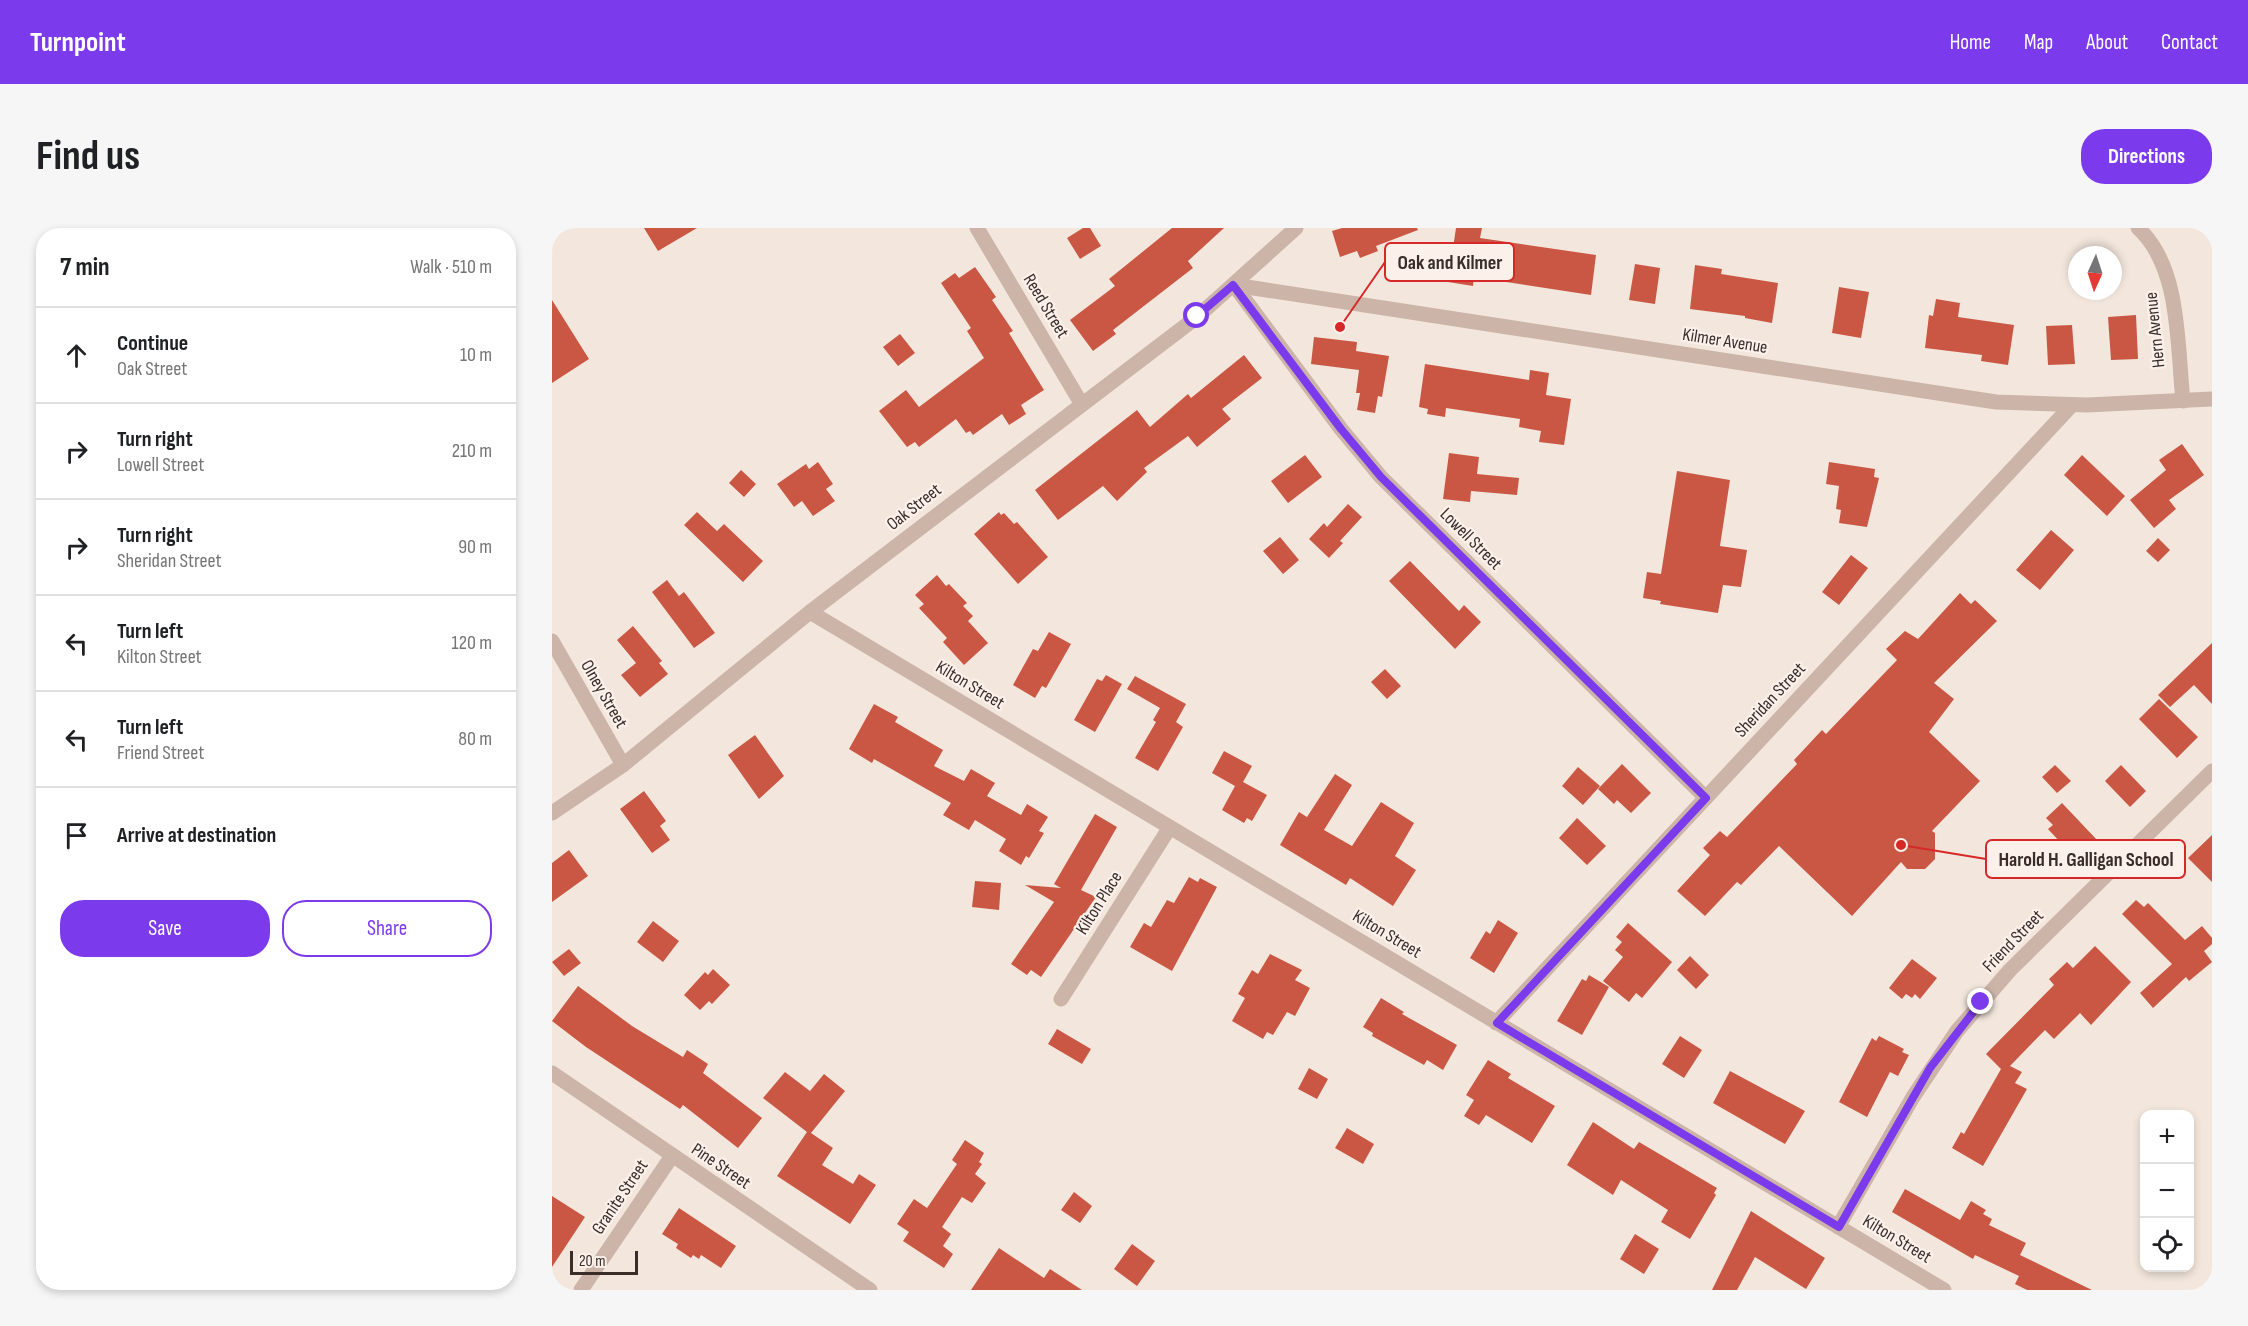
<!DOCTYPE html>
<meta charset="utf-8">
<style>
body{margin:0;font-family:"Sofia Sans Condensed",sans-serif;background:#f6f6f6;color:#202124}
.controls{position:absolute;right:18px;bottom:18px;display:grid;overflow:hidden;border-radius:12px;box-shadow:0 3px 9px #0003}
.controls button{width:54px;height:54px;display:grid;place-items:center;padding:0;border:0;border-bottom:2px solid #e0e0e0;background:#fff;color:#202124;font:30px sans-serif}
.compass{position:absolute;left:1516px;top:18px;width:54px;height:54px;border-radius:50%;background:#fff;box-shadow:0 3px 9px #0003;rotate:183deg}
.scale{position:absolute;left:18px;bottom:15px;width:68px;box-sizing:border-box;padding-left:6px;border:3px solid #392c29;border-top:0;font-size:16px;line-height:21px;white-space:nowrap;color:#392c29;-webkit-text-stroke:4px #fbf1ea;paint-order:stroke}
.stop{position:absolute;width:18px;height:18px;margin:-14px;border:4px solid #7c3aed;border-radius:50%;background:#fff}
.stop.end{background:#7c3aed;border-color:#fff;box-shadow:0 2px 6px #0008}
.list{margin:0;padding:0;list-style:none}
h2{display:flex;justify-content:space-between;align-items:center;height:78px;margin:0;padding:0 24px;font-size:26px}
h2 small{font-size:20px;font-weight:400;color:#757577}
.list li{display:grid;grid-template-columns:39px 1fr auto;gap:18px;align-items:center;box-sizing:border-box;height:96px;padding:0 24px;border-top:2px solid #e0e0e0}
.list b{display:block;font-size:22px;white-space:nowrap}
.list p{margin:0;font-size:20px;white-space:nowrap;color:#757577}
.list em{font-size:20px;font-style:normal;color:#757577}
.actions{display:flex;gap:12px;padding:18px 24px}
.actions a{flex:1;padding:14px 0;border:2px solid #7c3aed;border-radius:24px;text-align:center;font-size:21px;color:#7c3aed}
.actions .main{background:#7c3aed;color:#fff}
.icon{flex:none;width:33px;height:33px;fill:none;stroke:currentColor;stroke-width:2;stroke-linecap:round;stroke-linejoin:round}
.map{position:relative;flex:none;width:1660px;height:1062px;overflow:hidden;border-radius:24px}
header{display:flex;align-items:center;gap:36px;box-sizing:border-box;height:84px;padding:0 30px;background:#7c3aed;color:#fff}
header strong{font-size:28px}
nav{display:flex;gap:33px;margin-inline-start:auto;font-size:21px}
.intro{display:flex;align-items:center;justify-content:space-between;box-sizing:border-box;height:144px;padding:0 36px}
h1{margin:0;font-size:42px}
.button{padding:15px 27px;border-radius:24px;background:#7c3aed;color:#fff;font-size:21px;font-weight:700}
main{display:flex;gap:36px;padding:0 36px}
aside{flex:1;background:#fff;border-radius:24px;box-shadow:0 3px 9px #0003}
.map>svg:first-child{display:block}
</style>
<header>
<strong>Turnpoint</strong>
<nav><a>Home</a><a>Map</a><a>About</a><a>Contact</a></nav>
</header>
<div class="intro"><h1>Find us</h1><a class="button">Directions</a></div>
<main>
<aside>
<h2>7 min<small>Walk · 510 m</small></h2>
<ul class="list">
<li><svg class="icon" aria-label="ahead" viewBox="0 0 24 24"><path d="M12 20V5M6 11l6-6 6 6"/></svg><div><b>Continue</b><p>Oak Street</p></div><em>10 m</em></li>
<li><svg class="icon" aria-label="right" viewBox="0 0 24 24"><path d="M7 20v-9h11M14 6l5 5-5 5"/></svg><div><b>Turn right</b><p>Lowell Street</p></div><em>210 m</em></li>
<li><svg class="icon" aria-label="right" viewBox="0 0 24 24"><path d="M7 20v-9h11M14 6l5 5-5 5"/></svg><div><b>Turn right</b><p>Sheridan Street</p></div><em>90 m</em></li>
<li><svg class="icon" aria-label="left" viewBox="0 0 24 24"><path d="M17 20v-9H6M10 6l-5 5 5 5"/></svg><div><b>Turn left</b><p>Kilton Street</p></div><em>120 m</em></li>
<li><svg class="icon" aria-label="left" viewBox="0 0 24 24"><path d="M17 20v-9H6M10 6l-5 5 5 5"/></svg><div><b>Turn left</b><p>Friend Street</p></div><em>80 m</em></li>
<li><svg class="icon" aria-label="arrive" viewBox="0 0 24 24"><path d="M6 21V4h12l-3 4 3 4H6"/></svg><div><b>Arrive at destination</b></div></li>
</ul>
<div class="actions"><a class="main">Save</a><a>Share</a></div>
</aside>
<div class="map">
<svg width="1660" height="1062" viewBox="0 0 1660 1062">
<rect width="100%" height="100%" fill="#f3e7dd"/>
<path fill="#ca5744" d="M92,0h53l-39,23z
M531,0h7l11,18 -21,13 -13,-21z
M620,0h52l-36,33 5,7 -80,62 3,4 -23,17 -23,-31 45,-34 -6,-7z
M790,0h75l1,2 -42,16 2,5 -18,7 -3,-7 -17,6 -8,-26z
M904,0h26l-2,10 116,17 -5,40 -117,-18 -1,9 -25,-4z
M1083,36l25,4 -5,36 -26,-4z
M1143,37l27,4 -1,5 57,9 -6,40 -27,-5v-2l-55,-7z
M423,39l21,30 -4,3 21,31 -4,2 35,57 -23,15 5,9 -17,11 -7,-11 -29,21 -3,-4 -4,2 -10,-14 -37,28 -4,-5 -8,5 -28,-36 27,-21 13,17 65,-49 -17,-27 4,-3 -30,-45 14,-10 4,5z
M1287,59l30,5 -8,46 -29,-5z
M1384,71l24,4 -2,14 56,8 -6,40 -27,-4 1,-6 -57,-7 4,-33 4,1z
M0,72l37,59 -37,24z
M1584,87l2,44 -27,1 -3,-43z
M1520,97l3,39 -27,1 -2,-39z
M348,106l15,19 -17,13 -15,-19z
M762,109l43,5 -1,9 33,5 -7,41 -4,-1 -3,17 -18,-3 3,-17h-4l3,-23 -48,-6z
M692,127l18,23 -40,31 9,10 -34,28 -9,-11 -44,32 3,4 -30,29 -14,-15 -45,34 -23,-30 102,-80 13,17 38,-33 3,4z
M873,136l104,16 1,-10 19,3 -3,22 25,4 -7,46 -25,-3 2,-11 -22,-4 1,-8 -74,-11 -1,9 -18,-3 1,-5 -9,-2z
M1630,216l22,31 -35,25 7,9 -22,19 -24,-28 36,-30 -7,-10z
M897,225l30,4 -2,17 42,4 -2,17 -46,-4 -1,11 -27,-3z
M753,227l17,22 -34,26 -17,-22z
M1530,227l43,41 -18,20 -43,-41z
M266,234l15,22 -7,5 9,12 -22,15 -11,-15 -8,6 -17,-23 29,-20 3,5z
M1277,234l46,7 -1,8 5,1 -12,49 -28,-4 2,-13 -5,-1 3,-23 -13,-2z
M189,242l15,14 -12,13 -15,-14z
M1125,243l53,9 -10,66 27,4 -6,37 -18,-2 -5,28 -58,-9 1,-3 -18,-3 4,-26 14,2z
M796,276l14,13 -22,24 3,2 -14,15 -20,-19 15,-16 3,4z
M145,284l20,19 7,-7 39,37 -20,21 -59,-57z
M447,284l2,3 3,-2 10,11 3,-2 31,35 -30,27 -44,-50z
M1499,302l23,20 -34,40 -24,-20z
M728,309l19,23 -16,14 -20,-23z
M1606,310l12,12 -12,12 -12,-11z
M1299,327l17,13 -29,37 -17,-13z
M858,333l49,50 5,-6 17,17 -26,27 -66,-68z
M385,347l9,11 3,-2 18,19 -4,3 10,10 -5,5 20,22 -24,22 -21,-23 4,-4 -28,-30 5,-4 -9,-9z
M115,352l12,16 5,-4 31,41 -21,15 -42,-56z
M1408,365l11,11 4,-4 22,21 -63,62 20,16 -25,33 51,49 -48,50 3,2v26l-10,10h-18l-6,-7 -49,54 -73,-70 -38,39 -4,-3 -32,34 -28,-25 33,-36 -7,-7 17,-17 7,6 70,-73 -3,-4 28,-30 4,4 71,-74 -11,-11 19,-18 13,8z
M81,398l29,35 -3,2 9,11 -28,23 -19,-22 15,-12 -19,-23z
M497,404l22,12 -25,44 -4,-2 -7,12 -22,-13 20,-36 5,2z
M1660,415v61l-18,-19 -24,22 -12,-12z
M833,441l16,17 -14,13 -16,-17z
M554,447l16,9 -27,48 -21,-12 23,-41 5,2z
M583,448l51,28 -10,18 7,5 -25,44 -23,-13 21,-36 -3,-2 7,-12 -33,-19z
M1607,471l39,38 -21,21 -38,-39z
M322,476l24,13 -3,5 48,28 -9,16 30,15 7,-12 24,14 -8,13 34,19 6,-11 21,13 -9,14 5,2 -15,25 -3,-2 -5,9 -22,-14 7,-12 -31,-19 -6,10 -26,-15 8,-12 -77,-44 -2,4 -23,-14z
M203,507l29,41 -25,23 -31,-44z
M672,523l28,15 -9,16 24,13 -15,26 -5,-3 -3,5 -22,-13 13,-24 -23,-13z
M1070,536l29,29 -20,20 -14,-13 -3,4 -16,-15z
M1503,537l16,16 -14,12 -15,-16z
M1569,537l25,26 -16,16 -25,-26z
M1026,539l22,19 -17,19 -21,-19z
M783,546l17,11 -28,45 28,16 29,-44 33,21 -19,33 21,14 -23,36 -43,-28 -4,7 -66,-40 19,-33 8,5z
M92,563l22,30 -6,5 10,14 -18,13 -32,-44z
M1510,575l36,38 -14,12 -3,-3 -8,6 -25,-27 5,-4 -7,-7z
M543,586l22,13 -36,63 15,7 -55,80 -10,-7 -4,5 -16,-11 43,-62 -29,-17 36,3 -7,-4z
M1025,590l29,28 -19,19 -28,-27z
M1660,607v47l-24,-24z
M17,622l19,26 -36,26v-39z
M637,649l9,5 2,-4 17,9 -45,84 -42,-24 14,-24 7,4 16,-27 7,3z
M423,653l26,2 -2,27 -27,-3z
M1584,672l8,7 4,-4 37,37 17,-14 10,12v6l-8,7 8,11 -23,19 -3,-4 -33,31 -13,-15 32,-29 -50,-50z
M946,692l20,13 -24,40 -24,-15 16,-27 4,3z
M101,693l26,20 -16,21 -26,-20z
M1076,695l44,39 -30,36 -6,-5 -7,9 -26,-21 20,-24 -8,-7 7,-8 -6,-5z
M1543,718l36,36 -40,43 -11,-12 -26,26 -9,-9 -35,36 12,6 -7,11 12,6 -44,77 -31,-18 9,-16 3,2 37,-65 -15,-15 68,-69 -5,-6 18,-17 6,6z
M17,721l12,14 -17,13 -12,-14z
M718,726l32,16 -7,10 15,8 -15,28 -8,-4 -14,23 -6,-3 -4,7 -31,-18 13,-23 -7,-4 14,-24 6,4z
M1138,728l19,19 -13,14 -19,-19z
M1360,731l25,19 -17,21 -5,-5 -3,4 -6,-4 -4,5 -13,-11z
M161,741l17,16 -18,19 -3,-3 -9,9 -16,-15 21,-23 3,3z
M1037,747l20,12 -27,48 -25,-14 25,-42 4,2z
M26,758l54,40 51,31 4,-7 21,14 -5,9 59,45 -24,30 -55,-43 -3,4 -94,-62 -34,-26z
M829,770l23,14 -2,2 55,31 -14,25 -16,-10 -3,5 -52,-29 1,-3 -10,-6z
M505,801l34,20 -9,15 -34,-20z
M1128,808l22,14 -18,28 -22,-14z
M1327,808l25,13 -2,3 7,3 -11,21 -8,-4 -23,45 -28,-15 33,-64 4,3z
M936,832l23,14 -3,4 47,28 -23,37 -46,-28 -7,10 -15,-9 10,-16 -8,-5z
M757,840l19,11 -11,20 -19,-10z
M1178,843l75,40 -20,33 -72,-41z
M233,844l25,19 14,-17 21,17 -34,42 22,15 -11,17 31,19 6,-10 17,11 -26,39 -73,-48 30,-44 -44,-34z
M1041,894l41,27 5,-7 78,46 -3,5 2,2 -26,44 -29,-17 7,-12 -47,-30 -8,15 -46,-30z
M795,900l27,16 -11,20 -28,-16z
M413,912l19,13 -5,9 3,2 -7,10 11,9 -14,20 -10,-6 -20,30 9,7 -8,12 10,8 -9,14 -41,-27 6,-9 -12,-8 17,-25 13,9 30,-44 -5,-4z
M1353,961l55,31 11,-19 15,9 -3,4 9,5 -3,6 37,18 -6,12 72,35h-65l-12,-6 4,-8 -44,-21 -2,4 -81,-47z
M522,964l18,14 -12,17 -19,-13z
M0,968l33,21 -33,50z
M127,980l57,38 -15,22 -20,-13 -2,4 -6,-4 -2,3 -15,-10 2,-4 -16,-10z
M1199,983l74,47 -19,31 -51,-32 -18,33h-25z
M1083,1006l24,15 -15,25 -24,-15z
M580,1016l23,17 -18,25 -23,-17z
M447,1020l45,30 6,-9 32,21h-111z"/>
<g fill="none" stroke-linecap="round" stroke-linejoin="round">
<path stroke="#ccb5a8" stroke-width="15" d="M425,0l104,175
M1586,0c43,39 39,118 45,173
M682,57l107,144 40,48 325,321
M258,384l1134,678
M0,413l71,124
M509,771l109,-172
M944,795l576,-618
M0,845l318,217
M1286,999l75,-130 44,-66 53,-61 202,-199
M29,1062l91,-134"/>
<path stroke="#ccb5a8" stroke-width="15" d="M682,57l762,117 91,3 125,-6
M0,585l71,-48 187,-153 387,-295 99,-89"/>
</g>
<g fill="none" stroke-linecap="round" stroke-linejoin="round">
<path stroke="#7c3aed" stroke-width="8" d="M645,88l36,-31 108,144 40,48 325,321 -209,225 342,204 91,-159 51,-66"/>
</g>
<g text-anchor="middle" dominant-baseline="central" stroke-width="4.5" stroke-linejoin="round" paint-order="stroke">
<g font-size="18" fill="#392c29" stroke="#fbf1ea">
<text transform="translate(494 78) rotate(59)">Reed Street</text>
<text transform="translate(1603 102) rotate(-96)">Hern Avenue</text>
<text transform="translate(1173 113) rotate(9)">Kilmer Avenue</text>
<text transform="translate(362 279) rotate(-38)">Oak Street</text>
<text transform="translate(919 311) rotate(45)">Lowell Street</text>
<text transform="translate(418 457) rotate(31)">Kilton Street</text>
<text transform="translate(52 466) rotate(60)">Olney Street</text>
<text transform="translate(1218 472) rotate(-47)">Sheridan Street</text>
<text transform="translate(547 675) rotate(-58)">Kilton Place</text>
<text transform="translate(835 706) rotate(31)">Kilton Street</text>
<text transform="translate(1461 713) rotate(-46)">Friend Street</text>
<text transform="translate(169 938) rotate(34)">Pine Street</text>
<text transform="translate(68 969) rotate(-56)">Granite Street</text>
<text transform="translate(1345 1011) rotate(31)">Kilton Street</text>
</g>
</g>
<path fill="none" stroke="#d62828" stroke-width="2" d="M788 99L833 34M1349 617L1434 631"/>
<g fill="#d62828" stroke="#fbf1ea" stroke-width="2">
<circle cx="788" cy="99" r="6"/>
<circle cx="1349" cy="617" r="6"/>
</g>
<g fill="#fbf1ea" stroke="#d62828" stroke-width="2">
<rect x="833" y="15" width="129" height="38" rx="6"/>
<rect x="1434" y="612" width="199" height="38" rx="6"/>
</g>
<g font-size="20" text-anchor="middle" font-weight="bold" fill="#392c29">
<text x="898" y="41">Oak and Kilmer</text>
<text x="1534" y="638">Harold H. Galligan School</text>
</g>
</svg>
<div class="controls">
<button>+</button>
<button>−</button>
<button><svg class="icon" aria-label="locate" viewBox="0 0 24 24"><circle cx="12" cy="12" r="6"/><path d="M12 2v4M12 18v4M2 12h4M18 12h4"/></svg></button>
</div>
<svg class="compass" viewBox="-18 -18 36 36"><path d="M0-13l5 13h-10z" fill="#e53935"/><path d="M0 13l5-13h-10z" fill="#757577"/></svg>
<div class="scale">20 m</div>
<div class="stop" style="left:645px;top:88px"></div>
<div class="stop end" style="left:1429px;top:774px"></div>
</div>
</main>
